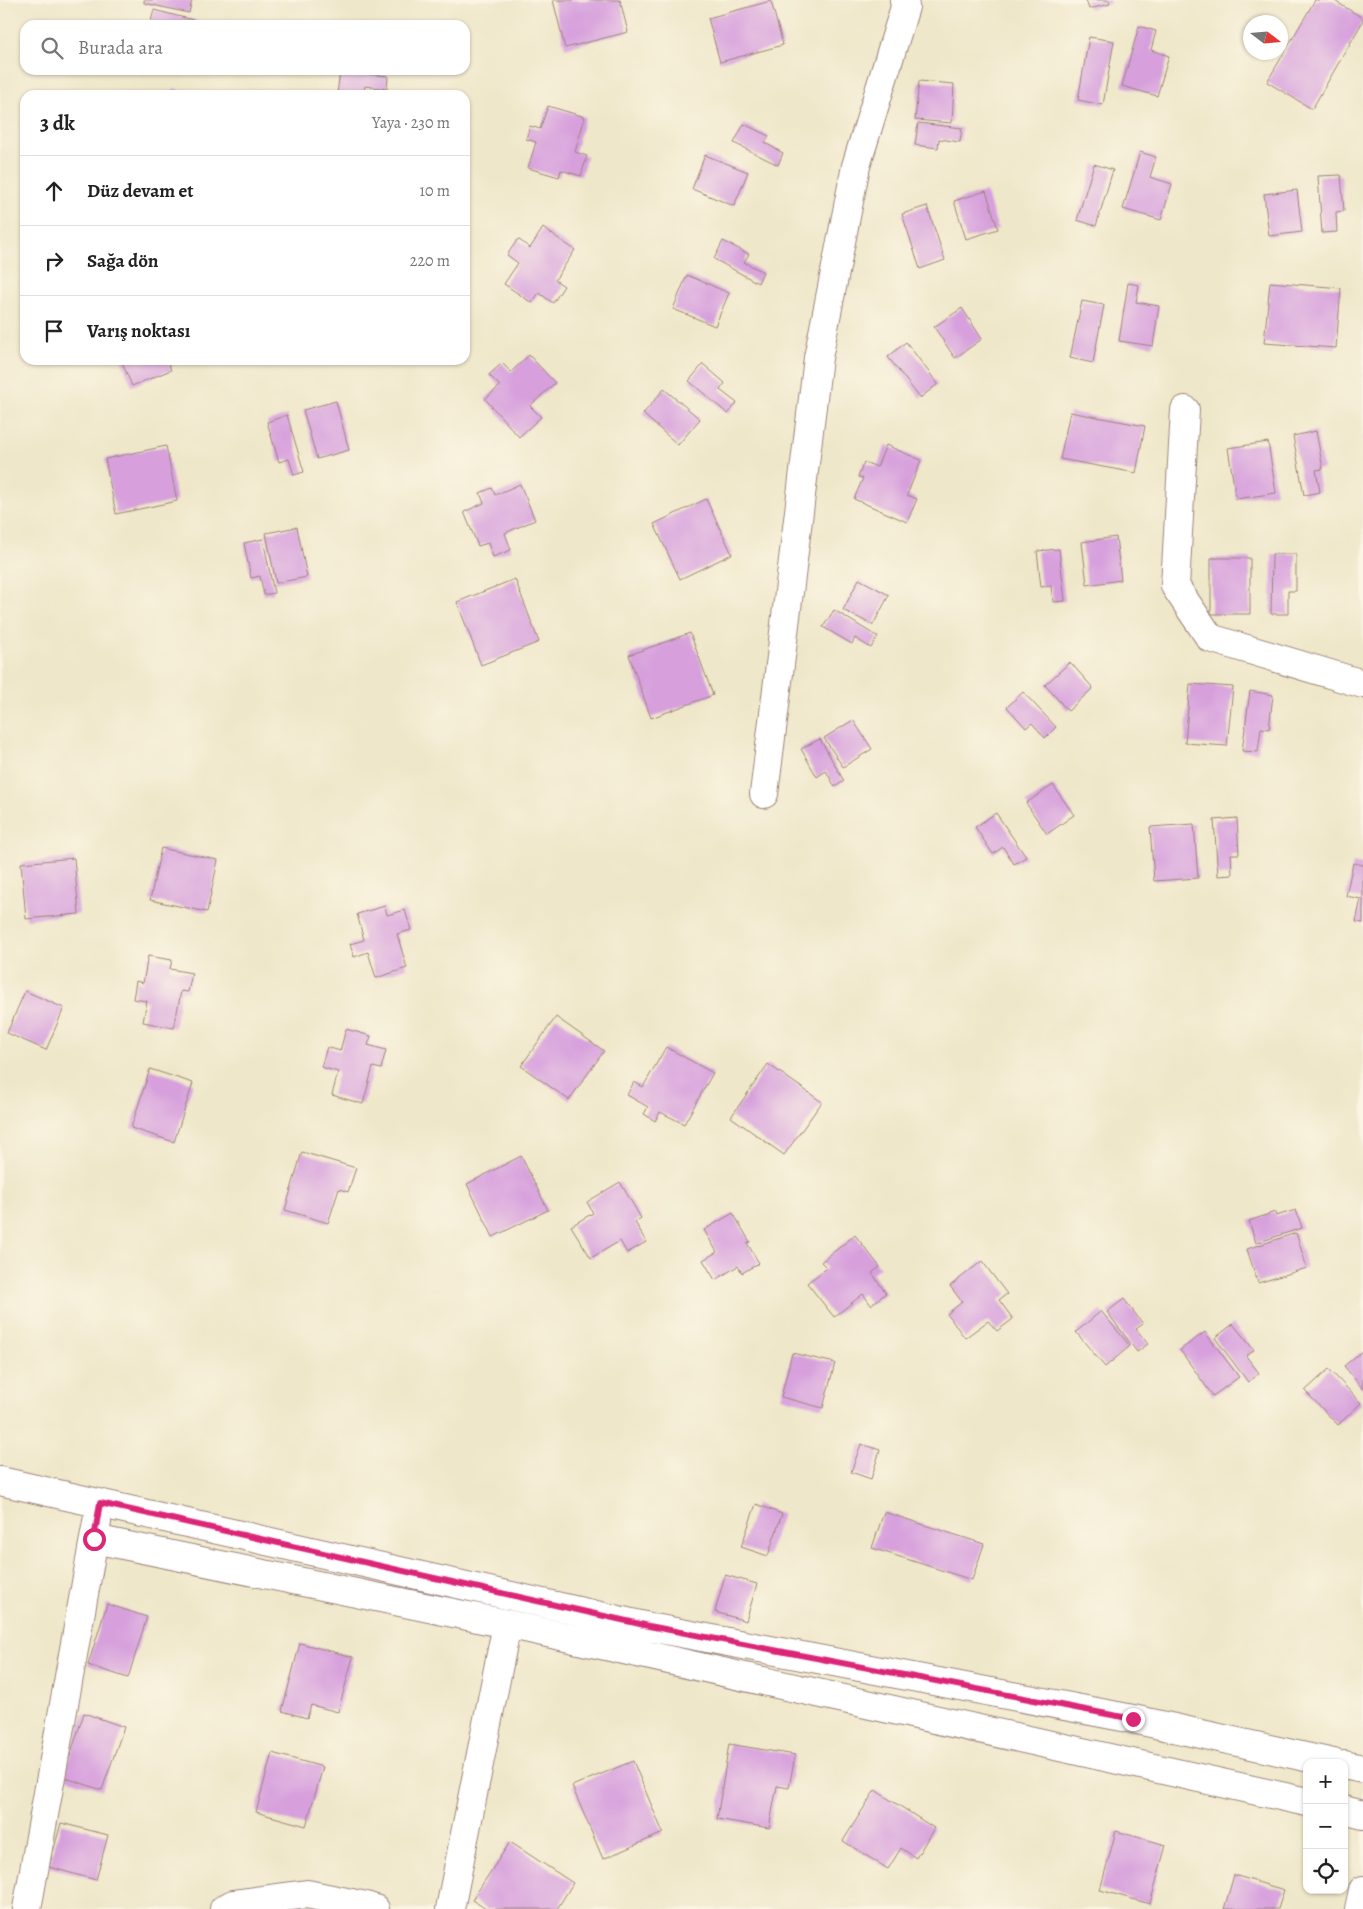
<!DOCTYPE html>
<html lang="tr">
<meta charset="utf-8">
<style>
body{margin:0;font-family:Alegreya,serif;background:#f6f6f6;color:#222}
.controls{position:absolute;right:15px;bottom:15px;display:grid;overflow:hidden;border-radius:10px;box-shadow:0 1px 4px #0004}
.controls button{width:45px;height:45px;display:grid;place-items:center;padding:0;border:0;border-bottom:1px solid #e0e0e0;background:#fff;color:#222;font:25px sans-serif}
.compass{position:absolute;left:1243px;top:15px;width:45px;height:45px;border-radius:50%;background:#fff;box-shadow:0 1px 4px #0004;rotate:106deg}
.stop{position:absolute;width:15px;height:15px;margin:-11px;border:4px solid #db2777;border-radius:50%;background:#fff}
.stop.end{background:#db2777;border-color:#fff;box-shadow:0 1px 5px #0008}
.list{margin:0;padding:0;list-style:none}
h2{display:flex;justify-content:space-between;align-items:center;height:65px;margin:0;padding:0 20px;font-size:21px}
h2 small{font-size:16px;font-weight:400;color:#767676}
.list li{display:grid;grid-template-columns:32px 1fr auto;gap:15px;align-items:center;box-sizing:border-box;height:70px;padding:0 20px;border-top:1px solid #e0e0e0}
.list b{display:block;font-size:19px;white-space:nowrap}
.list em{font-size:16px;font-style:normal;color:#767676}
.icon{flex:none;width:28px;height:28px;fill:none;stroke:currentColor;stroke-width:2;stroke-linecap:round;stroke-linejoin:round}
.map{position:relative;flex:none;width:1363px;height:1909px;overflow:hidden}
.search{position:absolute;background:#fff;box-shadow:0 1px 4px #0004;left:20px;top:20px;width:450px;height:55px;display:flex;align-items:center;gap:12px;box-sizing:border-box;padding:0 18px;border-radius:15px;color:#767676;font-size:19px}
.panel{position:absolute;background:#fff;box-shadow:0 1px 4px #0004;left:20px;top:90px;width:450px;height:275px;border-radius:15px}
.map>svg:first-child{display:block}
</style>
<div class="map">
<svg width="1363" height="1909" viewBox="0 0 1363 1909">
<rect width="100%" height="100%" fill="#fcf5e5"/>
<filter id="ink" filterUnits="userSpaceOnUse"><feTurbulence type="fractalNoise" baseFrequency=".02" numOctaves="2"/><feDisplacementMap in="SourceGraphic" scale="10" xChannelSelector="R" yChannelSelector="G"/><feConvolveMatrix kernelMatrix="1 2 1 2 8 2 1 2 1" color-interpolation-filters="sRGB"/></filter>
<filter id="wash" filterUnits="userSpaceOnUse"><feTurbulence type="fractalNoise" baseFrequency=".0096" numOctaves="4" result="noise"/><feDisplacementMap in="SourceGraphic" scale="20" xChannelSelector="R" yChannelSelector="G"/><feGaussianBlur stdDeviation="1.12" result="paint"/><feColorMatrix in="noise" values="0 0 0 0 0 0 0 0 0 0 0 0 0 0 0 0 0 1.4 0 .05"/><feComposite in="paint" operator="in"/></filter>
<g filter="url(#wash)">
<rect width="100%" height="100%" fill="#efe7c9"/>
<g id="blocks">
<path fill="#d7a0dd" d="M144,0h48l-3,13 -45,-10z
M553,0h67l8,32 -63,16z
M1086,0h23l1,4 -21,5z
M1315,0h18l30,18v3l-51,88 -45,-27z
M771,1l12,44 -63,17 -12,-44z
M154,10l43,11 -1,4h-46z
M1139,26l17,5 -5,19 18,6 -12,40 -35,-10z
M1089,37l25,4 -11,64 -25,-5z
M340,71l48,5 -1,13 -22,-3 -1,9 -27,-1z
M919,81l35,3 -2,39 -37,-3z
M175,88l10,7h-15z
M548,106l37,11 -10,35 12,4 -6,20 -20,-6 -2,7 -31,-9 8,-26 -10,-3 4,-13 10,3z
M918,123l44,5 -2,14 -21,-3 -1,9 -23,-3z
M744,124l25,12 -4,7 18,10 -5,12 -44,-22z
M1140,152l16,5 -6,20 22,7 -11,36 -38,-11z
M705,155l43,17 -14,34 -42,-17z
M1094,164l19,6 -17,56 -19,-6z
M1341,175l3,36 -8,1 1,20 -15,1 -4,-57z
M1297,190l5,42 -33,4 -5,-42z
M986,191l12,38 -32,10 -12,-38z
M927,206l18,54 -25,9 -18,-55z
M543,228l32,22 -20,30 9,6 -11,17 -14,-10 -7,10 -28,-19 14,-21 -11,-8 11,-16 12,9z
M723,241l26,13 -5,8 19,10 -5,11 -44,-24z
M687,275l42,18 -14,33 -42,-17z
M1270,282l71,6 -5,60 -72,-5z
M1128,283l11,2 -3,17 23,4 -6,40 -34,-5z
M1082,301l22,4 -11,58 -23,-5z
M962,308l20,31 -27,19 -21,-31z
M906,342l32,42 -18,14 -32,-41z
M529,355l26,28 -25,23 11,11 -22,20 -34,-38 15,-13 -11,-11 13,-12 9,9z
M121,360h46l4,10 -39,16z
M703,364l22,19 -5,7 17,13 -9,11 -39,-33z
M664,389l36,30 -22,26 -35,-31z
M336,401l13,49 -32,9 -14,-49z
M1070,412l75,14 -9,47 -76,-14z
M287,415l17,57 -10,3 -5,-16 -10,3 -12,-40z
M1316,431l7,38 -7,1 4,22 -16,3 -11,-59z
M1268,442l8,51 -40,6 -8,-51z
M886,445l35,15 -14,35 10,4 -10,23 -53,-23 9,-21 -5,-1 6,-15 13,5z
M166,446l11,55 -61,13 -11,-55z
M520,484l15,36 -30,13 6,17 -18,7 -5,-14 -10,3 -14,-34 20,-9 -4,-10 12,-5 3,7z
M706,499l26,55 -52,25 -26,-55z
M297,527l10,50 -31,6 -10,-50z
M1116,537l5,43 -34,5 -5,-43z
M263,539l11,54 -10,2 -4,-19 -9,2 -7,-35z
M1059,549l6,52 -12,1 -2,-16 -10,1 -4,-36z
M1272,554h24v37h-8v23h-17z
M1211,558h39v56h-39z
M515,579l24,63 -58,23 -24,-63z
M859,579l30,16 -16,30 -30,-15z
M834,610l44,27 -7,11 -16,-10 -3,6 -29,-17z
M690,633l23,62 -62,23 -22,-63z
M1070,662l23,26 -25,23 -23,-26z
M1190,684l43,3 -6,59 -42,-3z
M1250,691l23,4 -4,34 -8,-1 -3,24 -16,-1z
M1023,692l33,35 -11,11 -13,-15 -6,5 -19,-21z
M853,720l19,29 -29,18 -19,-29z
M820,739l24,42 -9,6 -9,-16 -9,6 -16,-28z
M1053,785l21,30 -27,19 -21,-31z
M996,813l30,44 -12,7 -11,-17 -10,7 -18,-27z
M1237,818l2,36h-8l1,21 -14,1 -4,-56z
M1194,824l4,54 -44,3 -4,-54z
M161,848l57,12 -11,52 -57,-12z
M74,858l5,56 -53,5 -5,-56z
M1353,863l10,2v58l-7,-1 5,-23 -15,-3z
M385,906l2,9 18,-5 6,20 -14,4 10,34 -31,10 -8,-26 -14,5 -4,-13 14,-4 -7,-26z
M148,956l24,4 -2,9 22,4 -4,19 -7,-1 -7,37 -31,-6 4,-21 -14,-2 3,-18 7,2z
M25,991l39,17 -18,42 -39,-17z
M556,1017l48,34 -35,49 -48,-34z
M346,1029l25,7 -3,9 18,5 -5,19 -8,-2 -10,37 -31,-9 6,-23 -17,-5 6,-20 13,4z
M666,1047l47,26 -29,51 -24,-12 -5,9 -11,-7 4,-7 -21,-12 7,-13 9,5z
M768,1064l54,38 -38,53 -53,-38z
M150,1069l43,14 -19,59 -43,-14z
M302,1152l54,16 -8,24 -9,-3 -11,34 -43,-13z
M521,1156l27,54 -55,27 -26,-53z
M620,1182l21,36 -6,4 11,20 -19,11 -7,-12 -29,17 -20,-32 22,-13 -6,-11z
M1296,1210l6,18 -46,15 -7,-22 26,-9 1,4z
M733,1213l17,29 -3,1 12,20 -17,10 -4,-7 -23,14 -12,-20 14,-8 -13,-22z
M1296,1233l11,35 -49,15 -11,-34z
M855,1235l25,32 -8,6 14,20 -15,12 -8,-11 -29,23 -27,-34 20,-15 -6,-6z
M982,1261l25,33 -8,6 14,19 -16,12 -9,-10 -23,17 -18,-24 15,-12 -12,-16z
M1124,1299l19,25 -7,5 12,15 -11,8 -30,-40z
M1101,1311l29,35 -25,21 -29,-35z
M1233,1324l21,26 -8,6 13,17 -11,9 -33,-44z
M1205,1332l34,45 -26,19 -33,-46z
M1361,1352l2,2v35l-19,-23z
M792,1353l43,10 -12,45 -42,-11z
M1329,1369l32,34 -23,22 -33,-34z
M861,1444l19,6 -9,29 -20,-7z
M756,1504l26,10 -14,42 -27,-9z
M884,1512l100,32 -12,36 -100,-32z
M725,1575l32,9 -11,37 -31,-9z
M107,1604l40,13 -19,61 -40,-13z
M300,1643l53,14 -15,55 -27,-7 -4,13 -25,-7z
M84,1713l40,14 -22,63 -39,-13z
M729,1744l66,11 -6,33 -12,-2 -8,42 -52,-9z
M272,1753l51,14 -17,59 -50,-14z
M633,1761l30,72 -60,26 -31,-73z
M875,1790l59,38 -18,30 -15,-10 -13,21 -45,-28z
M61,1823l47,12 -12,45 -47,-13z
M1116,1831l50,14 -16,59 -50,-14z
M510,1842l63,41 -16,26h-71l-14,-9z
M1234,1875l50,15 -6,19h-54z"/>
</g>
</g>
<g filter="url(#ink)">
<use href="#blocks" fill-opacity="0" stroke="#9c837a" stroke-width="1"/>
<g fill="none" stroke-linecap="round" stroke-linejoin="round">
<g stroke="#9c837a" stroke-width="30">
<path id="minor" d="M1185,410l-10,176 35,52 153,46
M764,794l54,-436 38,-192 49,-159 -1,-7
M0,1481l649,146 484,92 200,44
M94,1539l413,85 800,178
M1344,1765l19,4
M1344,1810l19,5
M27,1909l70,-387
M224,1909l9,-5 74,-10 59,12 9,3
M450,1909l57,-285
M1359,1909l4,-19"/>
</g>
<use href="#minor" stroke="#fff" stroke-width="28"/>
</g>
</g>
<g fill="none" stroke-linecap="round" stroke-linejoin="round" filter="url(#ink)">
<path stroke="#db2777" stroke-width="6" d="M94,1539l6,-36 549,123 484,93"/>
</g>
</svg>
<div class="controls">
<button>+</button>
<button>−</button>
<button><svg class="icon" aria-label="locate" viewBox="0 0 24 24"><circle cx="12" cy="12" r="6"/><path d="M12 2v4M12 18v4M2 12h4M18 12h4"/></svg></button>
</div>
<svg class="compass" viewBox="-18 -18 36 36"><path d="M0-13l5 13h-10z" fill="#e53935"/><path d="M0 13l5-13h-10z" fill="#767676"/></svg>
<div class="stop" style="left:94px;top:1539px"></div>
<div class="stop end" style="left:1133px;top:1719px"></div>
<div class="search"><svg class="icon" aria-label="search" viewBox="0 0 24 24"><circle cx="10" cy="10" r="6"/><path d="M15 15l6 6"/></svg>Burada ara</div>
<section class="panel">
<h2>3 dk<small>Yaya · 230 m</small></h2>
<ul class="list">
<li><svg class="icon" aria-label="ahead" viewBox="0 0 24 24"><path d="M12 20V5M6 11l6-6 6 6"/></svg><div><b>Düz devam et</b></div><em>10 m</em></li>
<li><svg class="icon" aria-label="right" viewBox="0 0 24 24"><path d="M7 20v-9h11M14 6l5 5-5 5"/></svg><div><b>Sağa dön</b></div><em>220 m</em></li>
<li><svg class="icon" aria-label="arrive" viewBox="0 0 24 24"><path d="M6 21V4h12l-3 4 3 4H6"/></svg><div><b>Varış noktası</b></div></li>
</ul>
</section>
</div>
